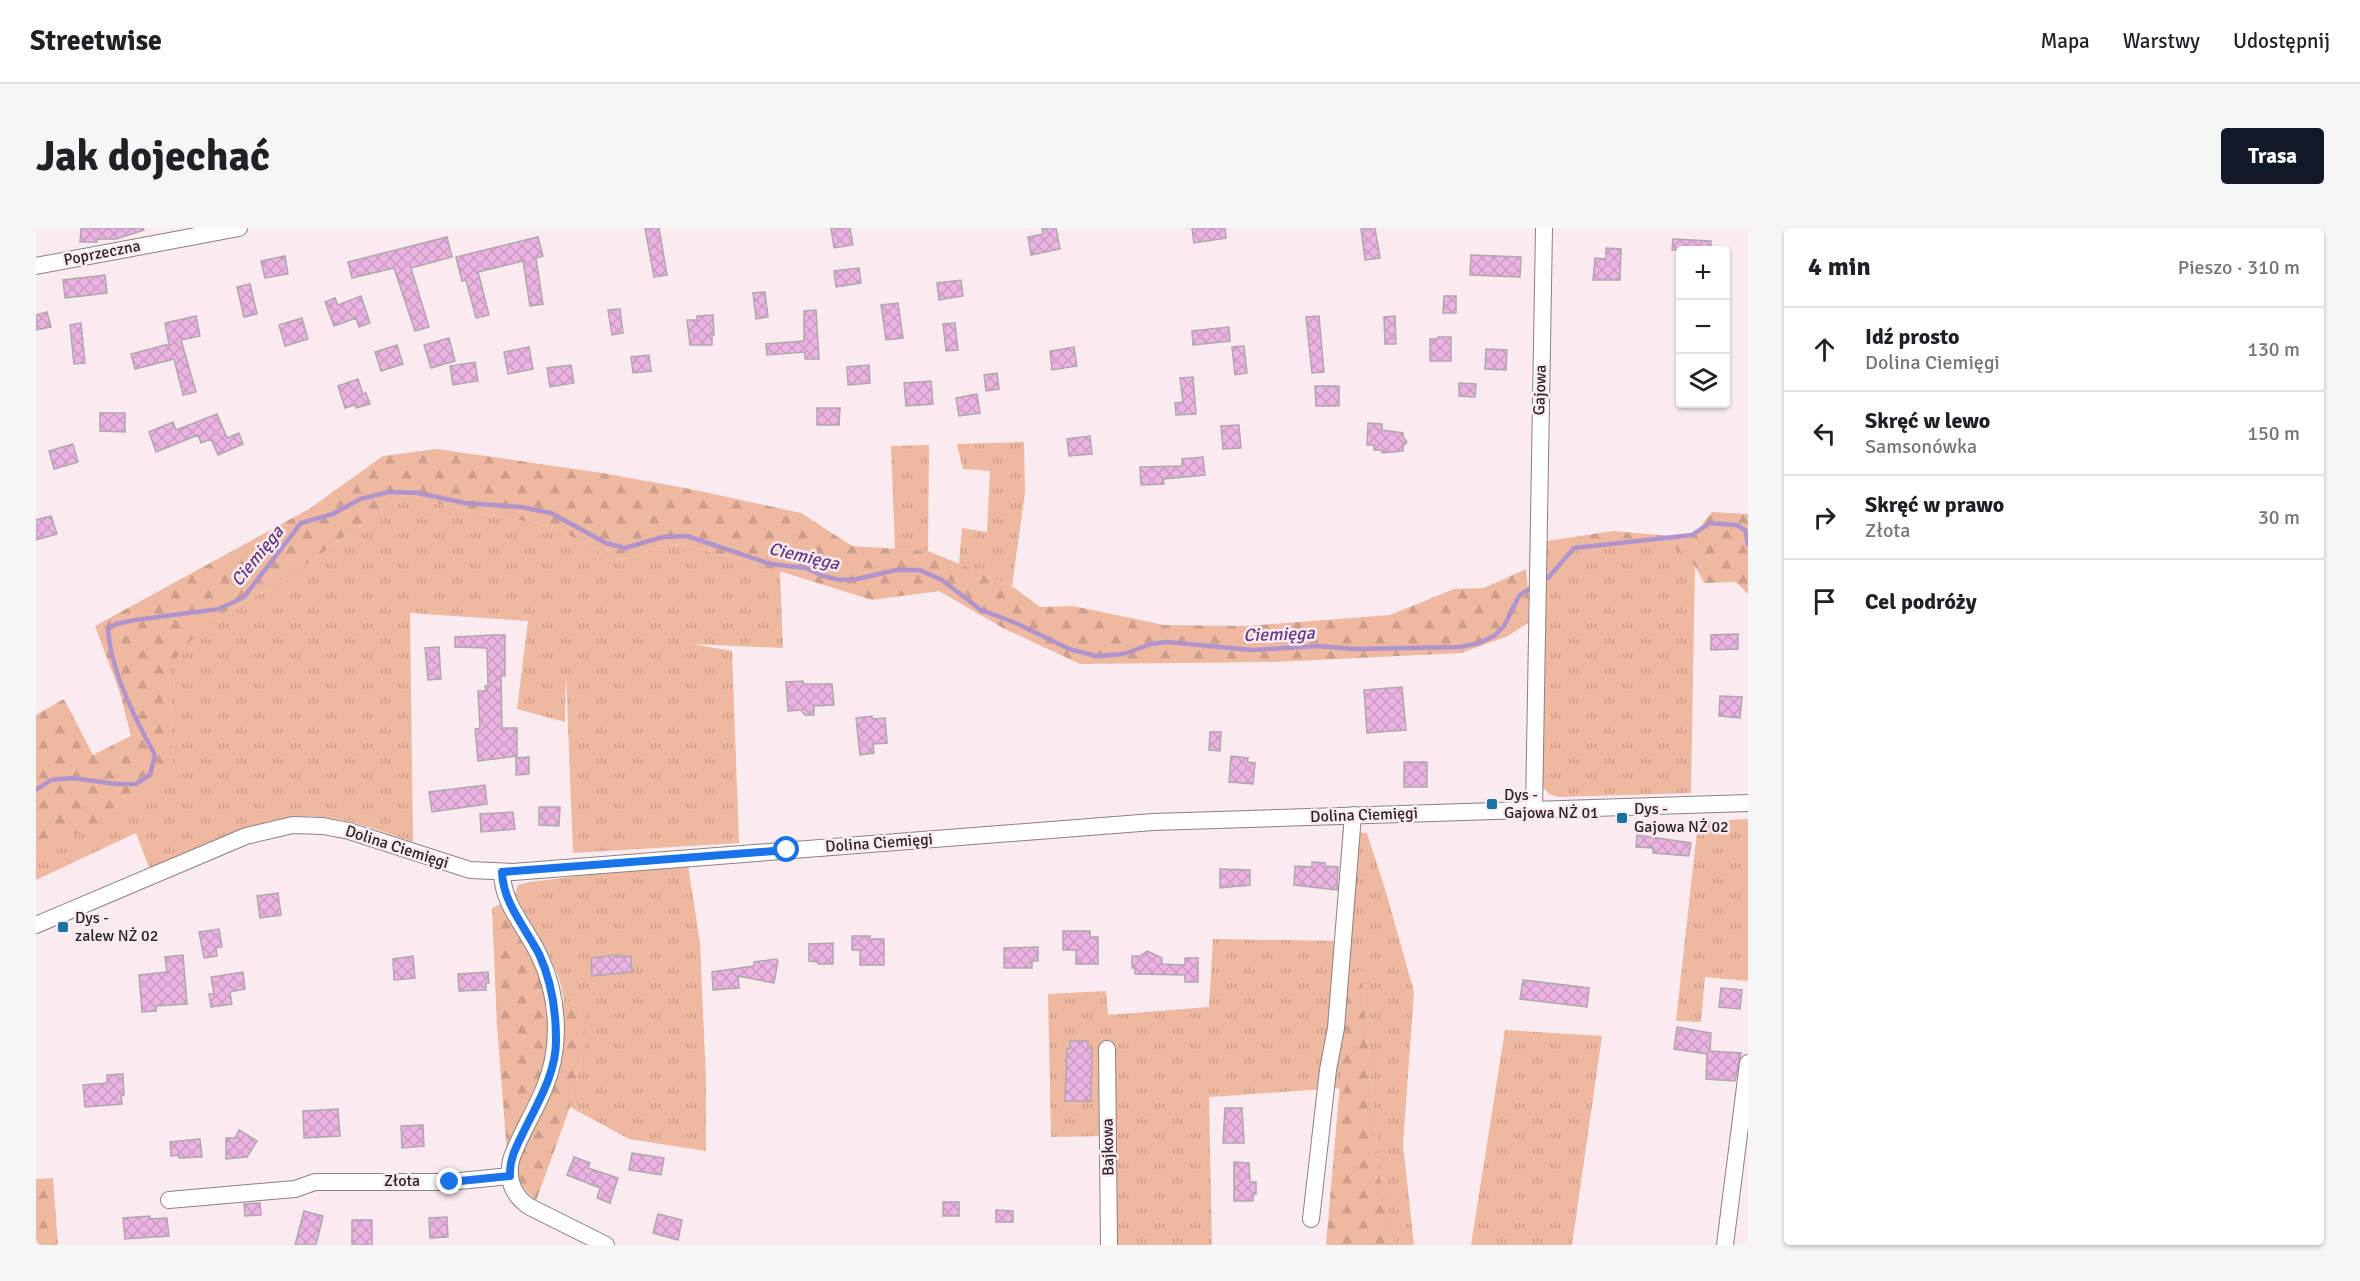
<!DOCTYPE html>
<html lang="pl">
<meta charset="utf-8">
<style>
body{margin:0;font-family:Signika,sans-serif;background:#f6f6f6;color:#202124}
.controls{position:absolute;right:18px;top:18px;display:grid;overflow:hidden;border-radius:6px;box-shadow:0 2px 4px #0004}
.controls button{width:54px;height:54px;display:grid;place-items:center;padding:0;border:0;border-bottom:2px solid #e0e0e0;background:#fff;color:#202124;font:30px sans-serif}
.stop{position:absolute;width:18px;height:18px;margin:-14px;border:4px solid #1a73e8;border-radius:50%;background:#fff}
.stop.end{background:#1a73e8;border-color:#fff;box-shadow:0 2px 6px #0008}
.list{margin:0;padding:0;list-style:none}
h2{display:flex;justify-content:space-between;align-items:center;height:78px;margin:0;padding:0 24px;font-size:26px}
h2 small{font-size:20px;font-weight:400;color:#757577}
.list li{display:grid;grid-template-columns:39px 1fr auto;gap:18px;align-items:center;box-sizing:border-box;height:84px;padding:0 24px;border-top:2px solid #e0e0e0}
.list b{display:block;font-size:22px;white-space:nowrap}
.list p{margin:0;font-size:20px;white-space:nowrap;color:#757577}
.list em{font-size:20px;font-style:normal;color:#757577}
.icon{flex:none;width:33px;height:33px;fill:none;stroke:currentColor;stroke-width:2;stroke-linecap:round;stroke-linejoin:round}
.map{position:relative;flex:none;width:1712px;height:1017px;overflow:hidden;border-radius:6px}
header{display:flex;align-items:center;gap:36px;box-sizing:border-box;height:84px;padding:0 30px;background:#fff;border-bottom:2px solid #e0e0e0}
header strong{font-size:28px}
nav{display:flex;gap:33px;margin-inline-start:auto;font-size:21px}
.intro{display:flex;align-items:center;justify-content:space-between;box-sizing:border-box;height:144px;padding:0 36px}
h1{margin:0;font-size:42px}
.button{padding:15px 27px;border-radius:6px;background:#111827;color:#fff;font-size:21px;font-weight:700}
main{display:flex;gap:36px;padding:0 36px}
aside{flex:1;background:#fff;border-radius:6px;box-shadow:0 2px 4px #0004}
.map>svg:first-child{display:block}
</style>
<header>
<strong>Streetwise</strong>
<nav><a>Mapa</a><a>Warstwy</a><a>Udostępnij</a></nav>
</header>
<div class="intro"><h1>Jak dojechać</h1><a class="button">Trasa</a></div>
<main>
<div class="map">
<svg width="1712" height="1017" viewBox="0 0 1712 1017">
<defs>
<pattern id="grass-tufts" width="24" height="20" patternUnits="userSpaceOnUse" patternTransform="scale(1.5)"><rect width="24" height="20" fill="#eeb8a1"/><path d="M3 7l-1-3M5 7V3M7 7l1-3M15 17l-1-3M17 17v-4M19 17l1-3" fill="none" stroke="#cc9e8b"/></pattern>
<pattern id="forest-firs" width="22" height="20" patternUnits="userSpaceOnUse" patternTransform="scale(1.5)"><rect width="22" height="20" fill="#eeb8a1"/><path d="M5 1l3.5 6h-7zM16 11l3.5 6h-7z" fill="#cc9e8b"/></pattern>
<pattern id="building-cross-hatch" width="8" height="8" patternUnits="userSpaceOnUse" patternTransform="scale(1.5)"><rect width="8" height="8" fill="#ebb3e1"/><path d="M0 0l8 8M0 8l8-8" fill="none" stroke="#ca9ac1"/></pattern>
</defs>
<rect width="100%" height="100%" fill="#faebf0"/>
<path fill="url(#grass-tufts)" d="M988,214l1,51 -13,93 -53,-22 3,-36 25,4 3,-61 -27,-2 -6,-25z
M893,217l-1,106 -33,-2 -4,-103z
M366,267l65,16 84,15 41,21 17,12 24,-1 22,-12 26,-2 99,27 3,77 -91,-4 40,7 7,192 -166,10 -7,-179 -1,48 -48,-13 11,-88 -118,-8 3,229c-35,-12 -70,-26 -107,-26 -51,1 -109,34 -156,54l-14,-37 -100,47v-28l14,-7 123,-82 -4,-97 37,-44 76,-40z
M1630,312l29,24 -4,229 -132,4 -10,-3 -8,-9 3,-183 4,-24 26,-30z
M1712,591v162l-43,-4 -4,45 -25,-1 22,-199z
M1306,603l25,2 19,59 28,100 -11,153 11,100h-17l-17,-66 -19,-211 -12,11 -9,109 -131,9 3,148h-99l-1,-109 -61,1 -3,-143 58,-3 2,24 101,-8 4,-68 131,2z
M652,637l12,78 6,138v70l-77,-12 -59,-32 14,-61 -5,-46 -15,3c-3,-38 -32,-75 -49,-109l3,-9 13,-3 94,-12z
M1469,802l97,6 -30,209h-101z"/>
<path fill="url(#forest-firs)" d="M401,221l165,24 88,16 111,24 51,33 76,5 84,35 28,21 33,-1 91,19 83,1 143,-11 64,-26 30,-1 42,-19 3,31 -1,23 -20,13 -47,17 -187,9 -194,2 -77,-36 -64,-37 -67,9 -93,-29 -98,-27 -26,2 -22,12 -24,1 -17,-12 -41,-21 -84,-15 -65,-16 -120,87 -76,40 -37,45 4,95 -49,50 -88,40v-137l28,-16 29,56 38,-19 -11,-43 -25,-67 214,-117 74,-53z
M1676,284l36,2v80l-12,-12 -32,1 -10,-19 -28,-24 -92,8 -27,29v-36l66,-10 79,7z
M465,676c23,35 36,60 46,101l32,-5 6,18 -1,28 -14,61 -34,94 -13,-14 -16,-35 -10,-126 -5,-118z
M1325,739l19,212 17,66h-71l23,-266z
M17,950l5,67h-22v-66z"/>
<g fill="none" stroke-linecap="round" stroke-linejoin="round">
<path stroke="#b294cd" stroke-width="4.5" d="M1506,352l6,-2 26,-30 118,-13 18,-12 26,2 9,5 3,15
M0,562l15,-10 21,-2 44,6h20l14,-9 5,-20c-19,-34 -45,-86 -47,-126l8,-5 19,-4 84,-11 25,-12 57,-74 32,-9 27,-15 29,-7 29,1 47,10 56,4 30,6 55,30 19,5 38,-11 24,-1 83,28 36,4 17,8 17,4 17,-1 39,-9h24l22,10 39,30 35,13 53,26 27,7 28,-2 27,-10 16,-2 85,8 65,-4 37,3 106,-2 19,-4 15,-7 10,-10 15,-30 14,-10"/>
</g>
<path fill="url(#building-cross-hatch)" stroke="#b1a7af" stroke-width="1.5" d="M45,0h62l1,2 -28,9h-19v3h-17z
M609,0h14l8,47 -13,2z
M795,0h19l3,17 -19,3z
M1013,0h7l4,21 -29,6 -3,-18 15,-3 -1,-5z
M1156,0h33l1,10 -32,5z
M1325,0h14l5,30 -15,2z
M411,9l5,20 -41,11 18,59 -14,4 -21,-63 -42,10 -4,-16z
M502,9l5,19 -7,2 7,46 -13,2 -7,-45 -45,11 11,43 -13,3 -10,-38 -4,1 -6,-24z
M1637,11l38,2v9h-39z
M1570,20l15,1 -1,31h-27l2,-22 11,1z
M1435,27l50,2 -1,20 -50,-2z
M249,28l3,18 -23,4 -4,-17z
M823,40l2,15 -25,4 -2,-16z
M69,47l2,18 -42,5 -2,-18z
M925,52l2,16 -24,4 -2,-17z
M214,56l7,30 -13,3 -7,-30z
M729,64l3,25 -12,2 -3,-26z
M325,68l9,27 -11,4 -3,-9 -22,8 -9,-24 10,-4 3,7z
M1408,68h12v17h-13z
M862,75l5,35 -17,2 -5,-35z
M584,81l3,24 -11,2 -4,-25z
M780,82l3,49h-14v-7l-38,3 -1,-11 38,-3v-30z
M11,84l4,15 -15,3v-15z
M677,87l1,20h-2v10h-22l-3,-25h10v-4z
M160,88l4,20 -19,4 15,52 -13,3 -9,-36 -39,10 -4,-15 38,-10 -4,-21z
M1283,88l5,56 -12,1 -6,-56z
M1359,88l1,28h-11l-1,-27z
M266,90l6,21 -23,7 -6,-21z
M45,95l4,40 -11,1 -4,-39z
M919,95l3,27 -12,1 -3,-27z
M1193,99l1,14 -37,4 -1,-14z
M1402,109h13v24h-21v-22h8z
M413,110l6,23 -24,7 -7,-23z
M361,117l6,19 -22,7 -6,-19z
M1208,118l3,27 -12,2 -3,-28z
M493,119l4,22 -25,5 -4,-22z
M1038,119l3,19 -25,4 -2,-19z
M1450,121l21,1 -1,20 -21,-1z
M613,127l2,16 -18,2 -2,-16z
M439,134l3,19 -25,4 -3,-19z
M535,137l3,18 -24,4 -3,-19z
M833,137l1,18 -22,2 -1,-18z
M961,145l2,16 -13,2 -2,-16z
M1157,149l3,37 -20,1 -1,-12 8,-1 -3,-24z
M322,151l5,15 3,-1 4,11 -14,4 -1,-3 -10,3 -7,-22z
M895,153l2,23 -27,2 -2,-23z
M1423,155l17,1 -1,13 -16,-1z
M1279,158h24v20h-23z
M941,166l3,19 -21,3 -3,-18z
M781,180h23l-1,17h-22z
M64,185h25v19l-25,-1z
M181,186l10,24 12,-5 4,11 -25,11 -7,-16 -10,4 -3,-8 -42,17 -7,-20 24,-10 3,8z
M1332,195l14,1v6l21,3v4l4,5 -4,4v5l-21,2v-3h-8v-5h-7z
M1203,197l2,23 -18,1 -2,-23z
M1054,208l2,18 -23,2 -2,-17z
M37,216l5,18 -24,7 -5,-18z
M1167,229l2,18 -42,4 1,5 -23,1 -1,-18 42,-1v-7z
M15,288l6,18 -21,6v-20z
M1702,406v15l-27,1v-15z
M458,407h11v41h-4l1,52h15v28l-39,5 -3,-32 5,-1 -2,-37h8l-1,-5h3l-1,-38 -32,-1v-10z
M403,419l2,32 -13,1 -3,-32z
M767,453v3h29l2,21 -20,1v9h-9l-4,-5 -13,1 -2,-29z
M1366,459l4,43 -39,3 -3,-43z
M1684,468l22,1 -2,21 -21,-2z
M836,488v3l13,-1 2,25 -14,1 1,9 -14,2 -4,-37z
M1174,504h11l-1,19 -11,-1z
M1195,528l17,2 -1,4 8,1 -2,21 -24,-2z
M493,529v17l-13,1v-17z
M1368,534h23v25h-23z
M449,557l2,19 -55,8 -3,-20z
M503,579h21l-1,19 -20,-1z
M477,584l2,17 -34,3 -1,-18z
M1601,607l54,8 -2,13 -36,-3v-5l-17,-1z
M1276,634l13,1v3l13,1 -1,23 -43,-5 1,-19 17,1z
M1184,641l30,1v15l-30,3z
M242,665l3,22 -21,3 -3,-22z
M183,701l3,18 -6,1 1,8 -13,2 -5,-26z
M1027,703h27v6h8v27h-22v-14h-13z
M816,708h18v3h14v26h-24v-15h-8z
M797,715v21h-15v-2l-9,-1v-17z
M1002,719v14h-6v7h-28v-20z
M1111,723l15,7v6l23,1v-7h13v24h-13v-7l-50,-1v-6h-3v-12h8z
M147,727l4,49 -31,2v5l-14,1 -3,-37 28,-3 -2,-15z
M581,727v2l14,-1 1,16 -40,4 -1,-18z
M377,728l2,22 -21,2 -1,-21z
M740,731l2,2 -4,22 -36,-7 1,12 -26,2 -1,-18 42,-6v-4z
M207,744l2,17 -15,3 2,12 -21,3 -2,-13h5l-3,-17z
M452,744l1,11h-3v7l-27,1 -1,-17z
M1487,752l66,8 -2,19 -67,-8z
M1685,760l21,2 -2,19 -21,-2z
M1641,799l34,6 -1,18 31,2 -6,28 -29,-2 1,-25 -33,-5z
M1034,813h18v7h4l-1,53h-26l2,-52h3z
M87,846l1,21 -3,1 1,8 -37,3 -2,-22 24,-2v-8z
M1189,880h17l2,35h-21z
M302,881l2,27 -36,2 -1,-27z
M387,897l1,21 -22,2 -1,-22z
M203,902l18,11 -10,16 -21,2v-21h9z
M164,911l2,18 -23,1 -1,-3 -7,1 -1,-14z
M596,925l32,5 -3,17 -32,-5z
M538,929l16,6 -2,5 30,10 -8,25 -13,-5 3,-10 -33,-13z
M1198,934l15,1 1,19h6v12h-3v7h-19z
M907,974h16v14h-16z
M224,975l1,12 -16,1 -1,-12z
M960,982l17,1v11h-17z
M268,983l19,5 -7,29h-21z
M622,986l24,6 -4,20 -25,-7z
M114,988v3l17,-1 2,18 -44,3 -2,-21z
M411,989l1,20 -18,1 -1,-20z
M316,992h20v25h-20z"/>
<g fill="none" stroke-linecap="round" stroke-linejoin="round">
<g stroke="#8c7f83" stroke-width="18">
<path id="minor" d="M0,38l203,-38
M1498,582l10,-582
M466,644c0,32 24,55 37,83 20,41 23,92 5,134 -10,24 -25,47 -33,71 -4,20 2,36 19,47l76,38
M0,697l210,-89 47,-11 30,1 26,5 121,39 43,2 640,-50 595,-19
M1071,821l2,196
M133,972l126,-11 20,-7h135l60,-6
M1275,991l17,-149 8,-42 17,-213
M1689,1017l23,-182"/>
</g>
<use href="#minor" stroke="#fff" stroke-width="16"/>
</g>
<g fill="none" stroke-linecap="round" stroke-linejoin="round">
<path stroke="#1a73e8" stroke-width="8" d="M414,954l60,-6c-1,-16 6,-29 13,-43 14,-29 34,-61 33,-94 0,-29 -5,-59 -17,-85 -14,-27 -36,-51 -37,-82l285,-22"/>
</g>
<g fill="#1a74a3" stroke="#faebf0" stroke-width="2">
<rect x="1450" y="570" width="12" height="12" rx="3"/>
<rect x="1580" y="584" width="12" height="12" rx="3"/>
<rect x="21" y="693" width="12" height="12" rx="3"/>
</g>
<g text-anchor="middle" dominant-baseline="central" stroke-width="5" stroke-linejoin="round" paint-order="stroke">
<g font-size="16" fill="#2b2527" stroke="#faebf0">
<text transform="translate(66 25) rotate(-11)">Poprzeczna</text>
<text transform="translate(1504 162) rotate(-88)">Gajowa</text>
<text transform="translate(1328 587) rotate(-2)">Dolina Ciemięgi</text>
<text transform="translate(843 615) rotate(-4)">Dolina Ciemięgi</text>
<text transform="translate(361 619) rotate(18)">Dolina Ciemięgi</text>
<text transform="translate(1072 919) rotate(-91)">Bajkowa</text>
<text x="366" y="953">Złota</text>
</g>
<g font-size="16" fill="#2b2527" stroke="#faebf0" text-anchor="start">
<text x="1468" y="567">Dys -<tspan x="1468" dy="18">Gajowa NŻ 01</tspan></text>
<text x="1598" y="581">Dys -<tspan x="1598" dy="18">Gajowa NŻ 02</tspan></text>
<text x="39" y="690">Dys -<tspan x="39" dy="18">zalew NŻ 02</tspan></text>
</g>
<g font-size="18" font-style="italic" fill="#643c83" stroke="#faebf0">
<text transform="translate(221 328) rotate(-51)">Ciemięga</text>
<text transform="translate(768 328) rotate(13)">Ciemięga</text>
<text transform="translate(1243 406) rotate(-2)">Ciemięga</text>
</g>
</g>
</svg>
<div class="controls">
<button>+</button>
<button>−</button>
<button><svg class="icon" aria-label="layers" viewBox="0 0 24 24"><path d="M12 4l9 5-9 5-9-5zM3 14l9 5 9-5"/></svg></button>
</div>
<div class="stop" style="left:751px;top:622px"></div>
<div class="stop end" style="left:414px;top:954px"></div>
</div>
<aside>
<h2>4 min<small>Pieszo · 310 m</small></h2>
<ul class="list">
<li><svg class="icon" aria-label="ahead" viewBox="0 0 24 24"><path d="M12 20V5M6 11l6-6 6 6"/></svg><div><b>Idź prosto</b><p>Dolina Ciemięgi</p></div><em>130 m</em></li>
<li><svg class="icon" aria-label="left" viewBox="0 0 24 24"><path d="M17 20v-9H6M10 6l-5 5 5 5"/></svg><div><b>Skręć w lewo</b><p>Samsonówka</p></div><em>150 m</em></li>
<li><svg class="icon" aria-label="right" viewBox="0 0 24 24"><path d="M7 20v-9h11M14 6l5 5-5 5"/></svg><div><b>Skręć w prawo</b><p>Złota</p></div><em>30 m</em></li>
<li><svg class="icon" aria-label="arrive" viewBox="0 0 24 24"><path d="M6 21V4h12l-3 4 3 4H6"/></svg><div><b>Cel podróży</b></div></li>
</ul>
</aside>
</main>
